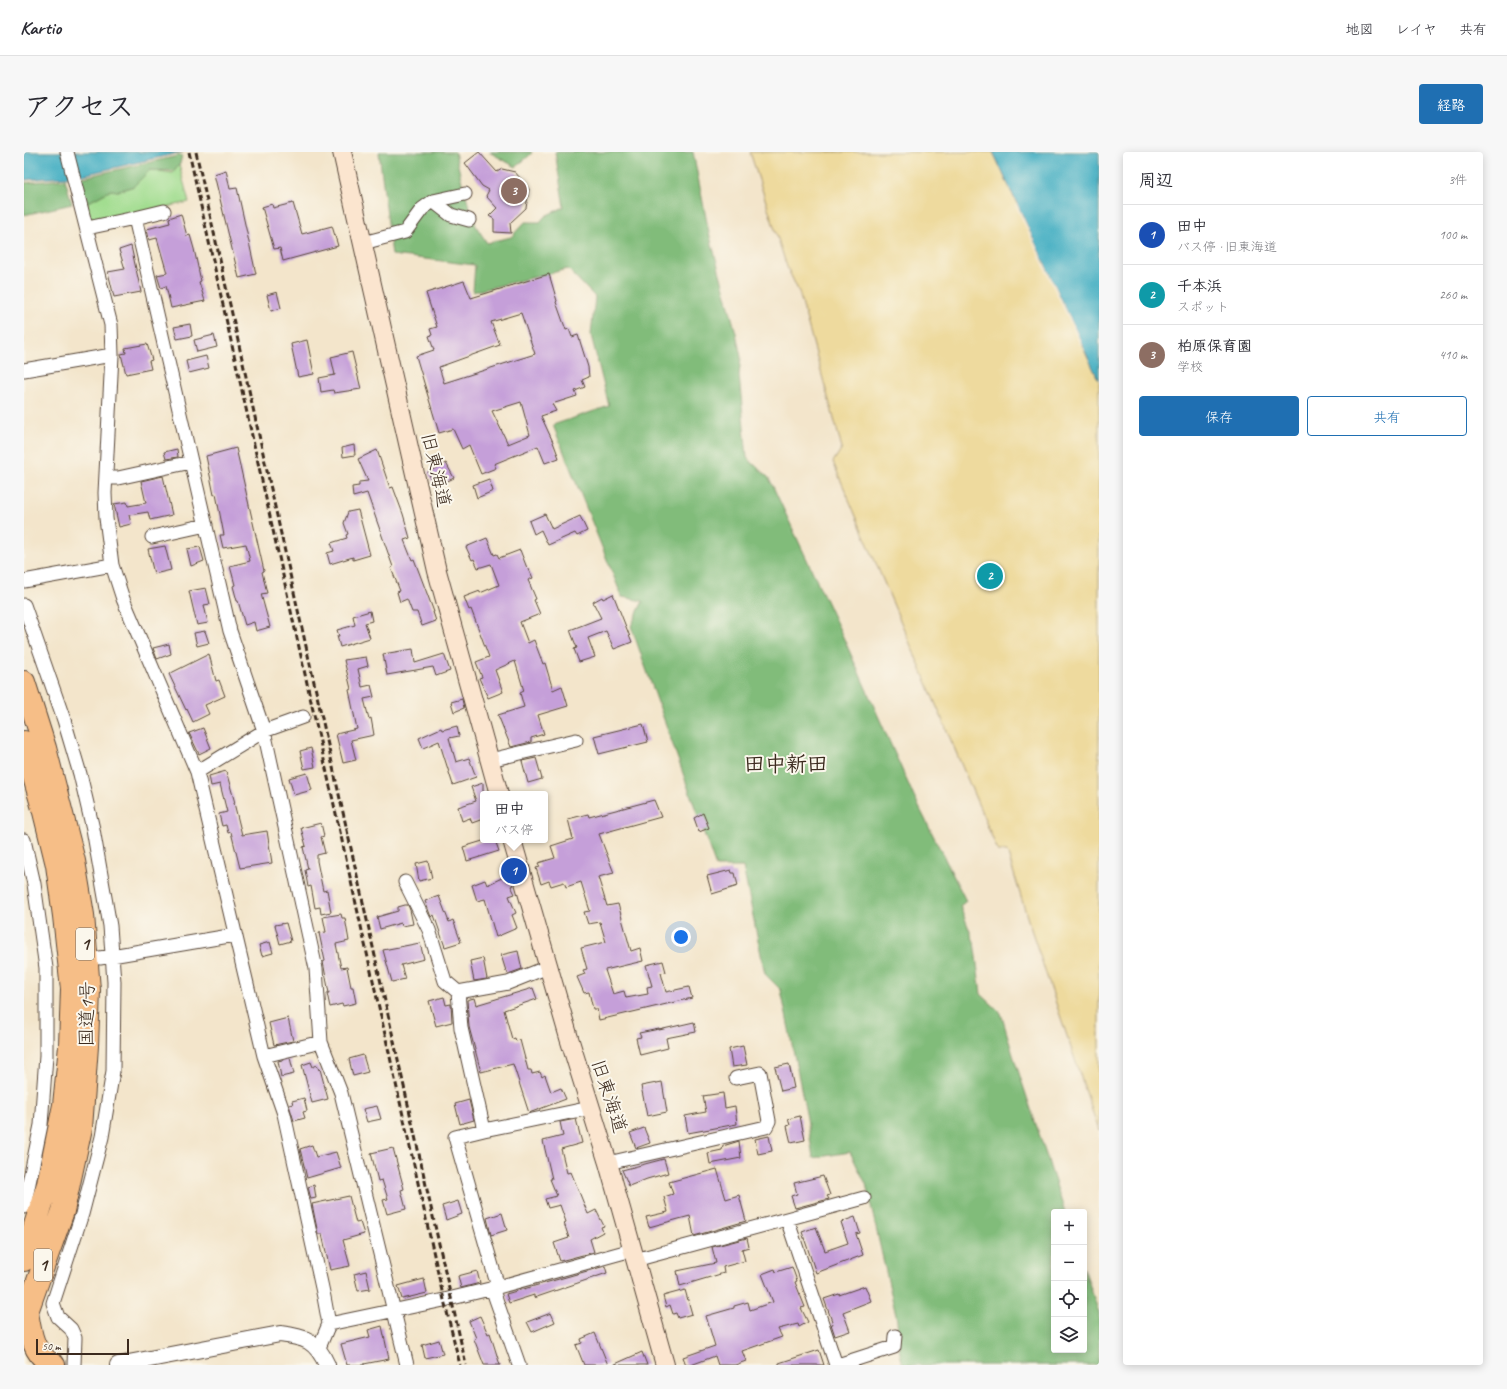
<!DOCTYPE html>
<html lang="ja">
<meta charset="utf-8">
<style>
body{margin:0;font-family:Caveat,"Klee One",sans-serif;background:#f7f7f7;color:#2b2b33}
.controls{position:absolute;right:12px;bottom:12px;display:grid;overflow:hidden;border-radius:4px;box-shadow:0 2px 10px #0003}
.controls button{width:36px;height:36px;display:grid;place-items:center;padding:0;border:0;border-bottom:1px solid #e1e1e2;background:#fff;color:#2b2b33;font:20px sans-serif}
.scale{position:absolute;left:12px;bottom:10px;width:93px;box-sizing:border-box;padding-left:4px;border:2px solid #3b2a1e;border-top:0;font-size:11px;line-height:14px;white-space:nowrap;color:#3b2a1e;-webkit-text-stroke:3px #fbf7ec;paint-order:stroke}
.you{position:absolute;left:657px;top:785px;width:14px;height:14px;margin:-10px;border:3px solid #fff;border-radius:50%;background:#1a73e8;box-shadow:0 0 0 6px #1a73e833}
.badge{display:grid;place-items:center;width:26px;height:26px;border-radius:50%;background:#1f6fb2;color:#fff;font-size:13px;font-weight:700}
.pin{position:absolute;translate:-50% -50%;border:2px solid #fff;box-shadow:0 1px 4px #0006}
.popup{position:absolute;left:456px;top:639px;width:68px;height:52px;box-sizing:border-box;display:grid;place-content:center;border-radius:4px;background:#fff;filter:drop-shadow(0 1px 3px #0005);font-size:13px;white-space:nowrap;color:#7c7c81}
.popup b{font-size:15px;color:#2b2b33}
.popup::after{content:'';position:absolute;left:50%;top:100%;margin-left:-8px;border:8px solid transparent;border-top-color:#fff}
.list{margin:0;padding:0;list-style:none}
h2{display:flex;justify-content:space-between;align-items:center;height:52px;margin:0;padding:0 16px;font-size:17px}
h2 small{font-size:13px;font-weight:400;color:#7c7c81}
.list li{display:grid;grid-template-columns:26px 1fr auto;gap:12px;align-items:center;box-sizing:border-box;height:60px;padding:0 16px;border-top:1px solid #e1e1e2}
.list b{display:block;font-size:15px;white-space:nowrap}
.list p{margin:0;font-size:13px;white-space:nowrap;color:#7c7c81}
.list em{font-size:13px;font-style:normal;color:#7c7c81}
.actions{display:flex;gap:8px;padding:12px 16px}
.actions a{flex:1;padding:9px 0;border:1px solid #1f6fb2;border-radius:4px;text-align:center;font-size:14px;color:#1f6fb2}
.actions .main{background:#1f6fb2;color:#fff}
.icon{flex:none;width:22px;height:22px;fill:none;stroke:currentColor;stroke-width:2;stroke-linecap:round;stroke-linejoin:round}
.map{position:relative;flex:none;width:1075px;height:1213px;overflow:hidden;border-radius:4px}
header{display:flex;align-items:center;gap:24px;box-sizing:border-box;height:56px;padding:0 20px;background:#fff;border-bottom:1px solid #e1e1e2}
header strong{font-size:19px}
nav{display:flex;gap:22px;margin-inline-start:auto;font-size:14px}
.intro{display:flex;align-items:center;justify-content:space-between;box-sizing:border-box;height:96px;padding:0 24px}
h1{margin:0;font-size:28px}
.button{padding:10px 18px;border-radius:4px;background:#1f6fb2;color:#fff;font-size:14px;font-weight:700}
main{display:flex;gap:24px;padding:0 24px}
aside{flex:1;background:#fff;border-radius:4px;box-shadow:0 2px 10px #0003}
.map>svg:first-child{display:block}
</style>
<header>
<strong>Kartio</strong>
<nav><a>地図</a><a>レイヤ</a><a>共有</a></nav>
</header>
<div class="intro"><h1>アクセス</h1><a class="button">経路</a></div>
<main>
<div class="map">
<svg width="1075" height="1213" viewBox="0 0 1075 1213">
<rect width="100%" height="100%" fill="#fbf7ec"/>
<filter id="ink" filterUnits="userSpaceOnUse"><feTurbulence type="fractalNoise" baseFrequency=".025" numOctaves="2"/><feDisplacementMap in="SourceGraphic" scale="8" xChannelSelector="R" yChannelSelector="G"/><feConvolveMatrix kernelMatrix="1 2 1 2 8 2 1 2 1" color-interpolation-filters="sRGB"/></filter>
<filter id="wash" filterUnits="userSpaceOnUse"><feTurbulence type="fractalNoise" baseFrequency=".012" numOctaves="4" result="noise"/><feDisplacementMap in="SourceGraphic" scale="16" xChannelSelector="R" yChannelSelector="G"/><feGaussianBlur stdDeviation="0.9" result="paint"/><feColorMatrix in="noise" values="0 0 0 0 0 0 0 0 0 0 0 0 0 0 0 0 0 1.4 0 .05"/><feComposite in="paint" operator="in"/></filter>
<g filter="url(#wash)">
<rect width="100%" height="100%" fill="#f3e5cb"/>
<path fill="#a2dd90" stroke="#6e8457" d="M155,13l10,37 -99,22 -3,-21 24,-13 7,1 16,-5 16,-16 23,3z"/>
<path fill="#81bc7a" stroke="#5e734c" d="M355,0h76l8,35 13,39 11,17 24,-6 14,-15h15l5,-6 19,-9 -9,-55h138l16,81 27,100 5,24 -2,18 8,83 22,20 75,161 71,160 51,102 -6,5 14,36 7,52 20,19 12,42 52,157h-11v138h30v-82l15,45v52h-196l-4,-16 -2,-29 -31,-136 -16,-32 -37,6 -6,-40 -26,-128 -16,-16 -22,-107h-27l-85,-241 12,-25 -21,-4 -69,-172 56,-19 -18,-71 4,-38 -27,-28 -95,23 2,-27 -83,-10z
M465,0h43l-1,2 -15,13z
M158,3l-2,9 -6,7 -24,-1 -16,16 -16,5 -7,-1 -26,14 -5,-26z
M41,27l7,25 -48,11v-32z"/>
<path fill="#eeda9e" stroke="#94825e" d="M726,0h243l106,229v750l-71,-211 -21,-69h-9l-165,-389 9,-14 -43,-156 -12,-25z"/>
<path fill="#44afc3" stroke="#406c70" d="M0,0h159l-104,24 -55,4z
M969,0h106v229z"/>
<path fill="#f3e5cb" d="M993,52l65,140 -2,1 -65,-140z"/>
<g id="blocks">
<path fill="#c59fd9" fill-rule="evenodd" d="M455,0l18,20 5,-3 13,3 14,17 -3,19 -16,15 1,10 -17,-1v-13l-5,-3 8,-8 -11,-12 3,-6 -7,-4 -17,-23z
M202,18l4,19 7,-1 19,86 -17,4 -25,-104z
M269,51l9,31 30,-8 6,20 -55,15 -3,-13 -6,1 -12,-42 10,-3 1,4z
M157,62l6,22 3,-1 4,14 7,32 -2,1 6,19 -34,7 -5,-22 -5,2 -4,-13 10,-2 -10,-35 -8,2 -2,-11 23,-6 -1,-5z
M107,94l10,46 -27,5 -6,-25 17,-3 -6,-19z
M525,122l8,27 -1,1 10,28 3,-1 3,8 6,-2 10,32 1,10 -7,3 3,7 -10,4 2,5 -25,8 4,7 -15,5 12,26 6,16 -14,5 -7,-17 -44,18 2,4 -15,6 -12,-29 -7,4 -9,-20 -14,4 -23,-77 18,-6 -5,-14 3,-1 -2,-6 7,-2 -11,-34 38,-12 7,17zM497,161l14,41 -91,29 -5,-16 61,-22 -9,-23zM497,250l9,33 -22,9 -16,-33z
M253,140l4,16 -10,3 -4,-16z
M166,172l2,12 -15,3 -3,-12z
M190,183l3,12 -20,5 -3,-12z
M283,188l7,34 -16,3 -7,-33z
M123,192l5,16 -3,1 2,8 -25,5 -5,-20 5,-1 -1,-5z
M328,200l9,37 -27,4 -1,-3 -12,2 -2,-14 16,-3 -4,-18z
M182,204l3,12 -20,5 -3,-12z
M330,293l1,10 -12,2 -1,-9z
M212,296l28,123 -2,1 5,21 -6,1 9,33 -14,4 -2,-9 -9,3 -7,-24h-1l-4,-15 2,-1 -5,-19 20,-5 -4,-17 -23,4 -3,-13h4l-8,-41 -2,1 -8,-39z
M153,297l1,8 -12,2 -2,-7z
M353,298l13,38 3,-1 10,27 7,24 -6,2 8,20 2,-1 20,53h-1l3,9 -14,5 -5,-14h-5l-5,-13 -7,3 -3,-10 3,-1 -9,-23 2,-1 -26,-74 -14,4 -1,-10 7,-1v-4l9,-1 -10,-22z
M422,311l8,15 -19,9 -7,-15z
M139,324l9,39 -22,5 -2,-8 -19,3 2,9 -12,3 -5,-23 13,-2 1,4 18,-3 -5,-22z
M465,327l4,12 -16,7 -4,-13z
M334,358l12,45 -17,5v-3l-23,7 -3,-11 7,-2 -3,-8 16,-5 -1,-3 2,-1 -4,-11 4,-11z
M521,362l7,15 28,-13 7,15 -10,5 -2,-3 -27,12 -7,-15 -7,4 -5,-13z
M463,386l7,17 3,-1 2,4 21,-8 7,18 1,-1 5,11 -5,2 8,19 -2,1 6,14 -20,8 8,21 6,-3 9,24 2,-1 8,27 9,-4 6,20 -30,9 6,19 -13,4v4l-20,5 -13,-32 26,-8 -4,-14 4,-2 -9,-30 -20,9 8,22 -15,6 -9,-20 3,-1 -6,-15 13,-5 -18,-48 -2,1 -5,-13 16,-6v2l19,-8 -8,-21 -13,4 -4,-9 -2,1 -6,-13z
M141,394l6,24 -17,4 -6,-25z
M176,395l4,14 -13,5 -4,-17z
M182,436l4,16 -6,1 4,18 -11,2 -8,-34z
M589,442l19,48 -18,7 -8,-18 -18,7 7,19 -16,5 -5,-13 3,-1 -7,-18 31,-12 -8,-16 9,-5 1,2z
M346,459l2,10 -7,2 5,15 -30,9 -3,-11h2l-2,-6 18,-5 -2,-9z
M181,479l4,12 -12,3 -3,-13z
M145,492l2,10 -14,5 -4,-11z
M389,497l2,14 29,-9 6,17 -14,5 -3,-9 -46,8 -4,-21z
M185,502l7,27 3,-1 6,16 -20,9 4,9 -16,8 -6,-13 -1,1 -17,-36z
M342,505l2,9 -10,3 4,18 9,-2 3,12 -10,2 5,20 2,-1 3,17 -23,5 5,20 -13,3 -7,-29 21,-5 -8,-39 2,-1 -7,-29z
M438,547l2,9 -10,4 -3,-10z
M619,572l5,18 -49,12 -5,-18z
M433,574l2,10 -10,2 7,24 13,-4 7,19 -23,8 -14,-44 -16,7 -4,-10 22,-10 1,2z
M179,576l8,20 -12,6 -10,-21z
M287,596l4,19 -11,2 -4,-18z
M512,606l6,21 -14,4 -6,-22z
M202,619l9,32h-1l8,32 25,-4 5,32 -32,5 -9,-36 -3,1 -2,-8 -4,1 -3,-12 8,-2 -7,-28 -9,2 -2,-10z
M283,621l5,17 -18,5 -5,-17z
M459,631v36l-11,4 -2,-5 -8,3 -4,-14 18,-6 -5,-14z
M630,648l7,17 -62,17 15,39 -16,4 9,29 11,-2 13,47 9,-3 3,13 -38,9 8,24 11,-3 2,7 22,-4 -1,-7 5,-1 -6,-21 17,-4 3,11 -5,1 5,19 23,-5 3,11 -93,22 -2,-11h-4l-4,-17 -5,1 -7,-16 8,-3 -2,-4 4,-1 -6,-21 25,-6 -6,-20 -12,2 -4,-12 6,-1 -9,-29 -15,5 -2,-5 -13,4 -2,-5 -8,3 -5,-16 4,-1 -2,-4 17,-5 -4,-12 22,-7 -5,-20 20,-5 1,3z
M679,661l6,15 -10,4 -5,-14z
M297,671l3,13 -3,1 4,16 -8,2v6l6,30 4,-1 4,22 -10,2 -1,-7 -5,1 -4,-22 -3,1 -3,-17 3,-1 -5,-22 3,-1 -5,-18z
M462,688h9l4,11 -32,10 -4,-14z
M404,709l4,17 -13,3 -3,-17z
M707,718l1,3h3l3,13 -26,8 -5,-18z
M484,723l5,10 -2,1 4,8 -6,2 7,17 -4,2 5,13 -21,9 -11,-38 -8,2 -5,-16 13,-5 2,5z
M415,744l10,26 4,-2 8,22 -16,5 -11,-32 -3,2 -6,-16z
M381,753h3l2,5 3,14 -11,2 -1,-3 -21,6 -3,-12 21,-6v-4z
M317,762l1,4h3l4,23 -13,3 5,24 6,-1 4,20h2l3,16 -13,3 -1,-2 -12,3 -3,-14h2l-6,-31 2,-1 -6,-28 7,-1 -3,-15z
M262,771l5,18 -11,3 -5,-19z
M246,790l3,11 -11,3 -3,-11z
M396,791l4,16 -23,6 4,14 -13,3 -9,-32z
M494,799l4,18 -14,5 -1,-3h-1l-5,-16z
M459,806l4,21 -13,2 -4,-20z
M509,836l4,11 -33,11 8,29 3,-1 1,3 4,-1 8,30h3l1,4 8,-2 2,5 3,-2 6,17 10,-4 5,11 -37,14 -16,-49 -32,8 -12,-45 -2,-27 7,-2 2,7z
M420,845l2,8 5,-1 1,18 -16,4 -7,-25z
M264,866l5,23 -19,4 -5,-22z
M670,870l2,10 -30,6 2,10 -28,7 -4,-17 5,-1 -2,-4 20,-4v1z
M719,894l4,19 -15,2 -3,-18z
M339,903l5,17 -15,4 -4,-17z
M266,906l4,16 -13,3 -3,-16z
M287,910l2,5 4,-2 2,5 1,-1 8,30 -16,4 -10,-38z
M765,912l5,24 -13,3 -6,-24z
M638,930l5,30 -20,4 -6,-30z
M699,941l2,15 10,-2 2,18 -49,9 -3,-17 21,-4 -3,-16z
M280,946l3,13 -4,1 2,6 -11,3 -5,-16 4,-1 -1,-3z
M445,948l5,20 -14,4 -5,-20z
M353,954l4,13 -14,3 -4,-13z
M776,964l5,24 -14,3 -4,-17 3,-1 -2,-6z
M552,967l6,24 -21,6 6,24 4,-1 17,42 8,-4 8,16 -3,1 2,5 -13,7 4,13 -34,9 -6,-18 15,-5 -5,-15 2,-1 -6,-17 -12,3 -3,-9 12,-3 -7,-17h2l-9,-38 20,-5 -3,-14z
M620,976l6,15 -14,5 -6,-15z
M745,984l3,15 -14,3 -3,-15z
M715,989l2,17 -31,6 -2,-11 14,-3 1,-4z
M288,993l4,12 20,-5 5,16 -34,10 -7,-29z
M369,996l11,41 -3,1 5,19 -19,5 -4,-14 5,-1 -6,-19 -4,1 -7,-28z
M640,1007l4,14 -21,6 -18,7 -7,-16z
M693,1017l9,30 13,-4 7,26 -52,15 -4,-20 -41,11 -3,-10 22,-5 -4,-15 9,-3 -4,-12z
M799,1024l7,19 -3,1 2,3 -34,9 -4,-12 6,-2 -3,-11z
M290,1033l2,13 -5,1 -3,-12z
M325,1044l7,27 4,-1 4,12 -21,6 7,26 -20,4 -8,-36h-4l-6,-30z
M434,1049l4,13 -16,6 -4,-14z
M478,1061l5,17 -16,5 -4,-17z
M831,1065l5,16 -4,1 7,21 -47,18 -14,-41 14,-5 9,24 23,-8 -7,-21z
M723,1086l2,9 -7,2 3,12 -22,6 1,6 -44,13 -3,-15 39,-8 -4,-16z
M581,1114l2,7 -73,25v-3l-25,8 -3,-9z
M768,1115l5,14 -2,1 10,25 -4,1 7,14 -9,5 -1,-3 -20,5 4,8 -40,14 4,10 -11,4h-17l-3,-9 -24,9h-5l-3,-8 32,-11 -9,-30 28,-8v-2l14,-4 2,8 23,-8 -11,-28 13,-5 1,3z
M342,1119l4,18 -12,2 -4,-17z
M453,1119l3,12 -19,5 -3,-12z
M400,1127l3,14 -25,6 -4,-13z
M841,1134l6,15 -28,11 7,19 -15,5 -4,-12h2l-9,-25 15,-5v1z
M661,1138l7,24 -14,4 -2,-5 -3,1 -3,-9 -4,2 -3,-11z
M527,1161l4,9 -23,10 -5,-10z
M456,1164l8,18 2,-1 10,32h-16l-10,-26 2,-1 -7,-17z
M358,1174l7,33 -25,5v1h-17l-6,-21 29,-7 -2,-7z
M571,1181l13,32h-24l-8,-20 6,-2 -1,-4z
M415,1188l4,14 -18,4 -3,-13z
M795,1198l5,15h-45v-2z
M618,1200l5,13h-34z"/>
</g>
</g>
<g filter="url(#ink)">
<use href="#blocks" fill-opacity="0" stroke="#574638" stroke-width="1"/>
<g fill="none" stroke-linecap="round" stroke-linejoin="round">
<g stroke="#574638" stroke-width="15">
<path id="minor" d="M43,0l44,173 1,30 -7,138 1,25 6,47 11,34 74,173 67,284 20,58 40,183 5,27 -11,26
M409,49l18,14 18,5
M111,66l29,-7
M63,76l48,-10 95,413 34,100 52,238 5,73 20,51 66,272
M339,91l42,-11 17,-23 11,-8 32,-7
M0,218l88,-15
M82,326h12l73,-16
M128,385l54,-12
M0,429l88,-16
M0,453l40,115 16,54 13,55 17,97 4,56 -1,89 -11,66 -20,77 -29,89 5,14 13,12 4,9 -1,27
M466,608l86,-20
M173,620l67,-41 39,-14
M0,688l10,44 12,84v88l-5,69 -17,82
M381,730l24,48 16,51 13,11 3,36 23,102 -29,7 43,150
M76,806l135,-23
M434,840l50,-9 40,-16
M240,904l57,-14
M460,978l106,-22
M584,1011l158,-36 3,-6 -9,-48 -24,5
M763,1067l49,146
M611,1108l229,-62
M468,1136l27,77
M305,1172l115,-24 54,-13 134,-37
M814,1213l56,-18 1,-11"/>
</g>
<g stroke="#574638" stroke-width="18">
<path id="tertiary" d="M94,1213l162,-31c25,3 36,6 47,31"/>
</g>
<g stroke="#574638" stroke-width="20">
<path id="secondary" d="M318,0l95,419 62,223
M488,688l57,198 39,125 57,202"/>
</g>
<g stroke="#574638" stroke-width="24">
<path id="trunk" d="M0,530l21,66 29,113 9,54 6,75 -2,56 -6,82 -18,83 -39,109
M0,590l20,70 13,53 7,51 8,73 -2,57 -6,59 -16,79 -24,76
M3,1160c3,20 6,44 27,53"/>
</g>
<use href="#minor" stroke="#fff" stroke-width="13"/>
<use href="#tertiary" stroke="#fff" stroke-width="16"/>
<use href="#secondary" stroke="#fbe5cf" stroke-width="18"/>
<use href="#trunk" stroke="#f6be87" stroke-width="22"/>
<path stroke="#3b2a1e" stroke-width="3" stroke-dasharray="6 3" stroke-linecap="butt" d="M165,0l255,1148 16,65
M172,0l270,1213"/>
</g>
</g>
<g text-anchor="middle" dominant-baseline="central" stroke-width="4" stroke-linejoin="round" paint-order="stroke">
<g fill="#fbf7ec" stroke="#75685c" stroke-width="1">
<rect x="52" y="776" width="18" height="32" rx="3"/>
<rect x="10" y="1097" width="18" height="32" rx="3"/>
</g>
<g font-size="18" font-weight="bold" fill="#3b2a1e">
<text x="61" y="792">1</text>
<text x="19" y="1113">1</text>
</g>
<g font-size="19" fill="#3b2a1e" stroke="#fbf7ec">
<text transform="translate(412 318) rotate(77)">旧東海道</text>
<text transform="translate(63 862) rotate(-89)">国道1号</text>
<text transform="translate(585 944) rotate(72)">旧東海道</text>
</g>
<g font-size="21" font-weight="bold" fill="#3b2a1e" stroke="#fbf7ec">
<text x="762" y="612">田中新田</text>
</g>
</g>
</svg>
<div class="controls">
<button>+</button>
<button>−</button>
<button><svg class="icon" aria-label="locate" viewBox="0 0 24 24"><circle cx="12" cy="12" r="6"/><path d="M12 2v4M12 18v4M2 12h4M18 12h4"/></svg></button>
<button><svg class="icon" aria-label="layers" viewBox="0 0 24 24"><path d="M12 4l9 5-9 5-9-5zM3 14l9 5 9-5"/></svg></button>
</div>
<div class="scale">50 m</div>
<div class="you"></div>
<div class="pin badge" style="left:490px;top:719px;background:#1a4fb4">1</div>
<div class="popup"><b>田中</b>バス停</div>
<div class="pin badge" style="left:966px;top:424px;background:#0f9aa8">2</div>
<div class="pin badge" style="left:490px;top:39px;background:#8d6e63">3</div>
</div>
<aside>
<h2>周辺<small>3件</small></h2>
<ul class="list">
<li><span class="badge" style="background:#1a4fb4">1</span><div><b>田中</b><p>バス停 · 旧東海道</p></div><em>100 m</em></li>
<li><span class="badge" style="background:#0f9aa8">2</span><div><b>千本浜</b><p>スポット</p></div><em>260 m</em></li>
<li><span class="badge" style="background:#8d6e63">3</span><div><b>柏原保育園</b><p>学校</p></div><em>410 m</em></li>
</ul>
<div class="actions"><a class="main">保存</a><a>共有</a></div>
</aside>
</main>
